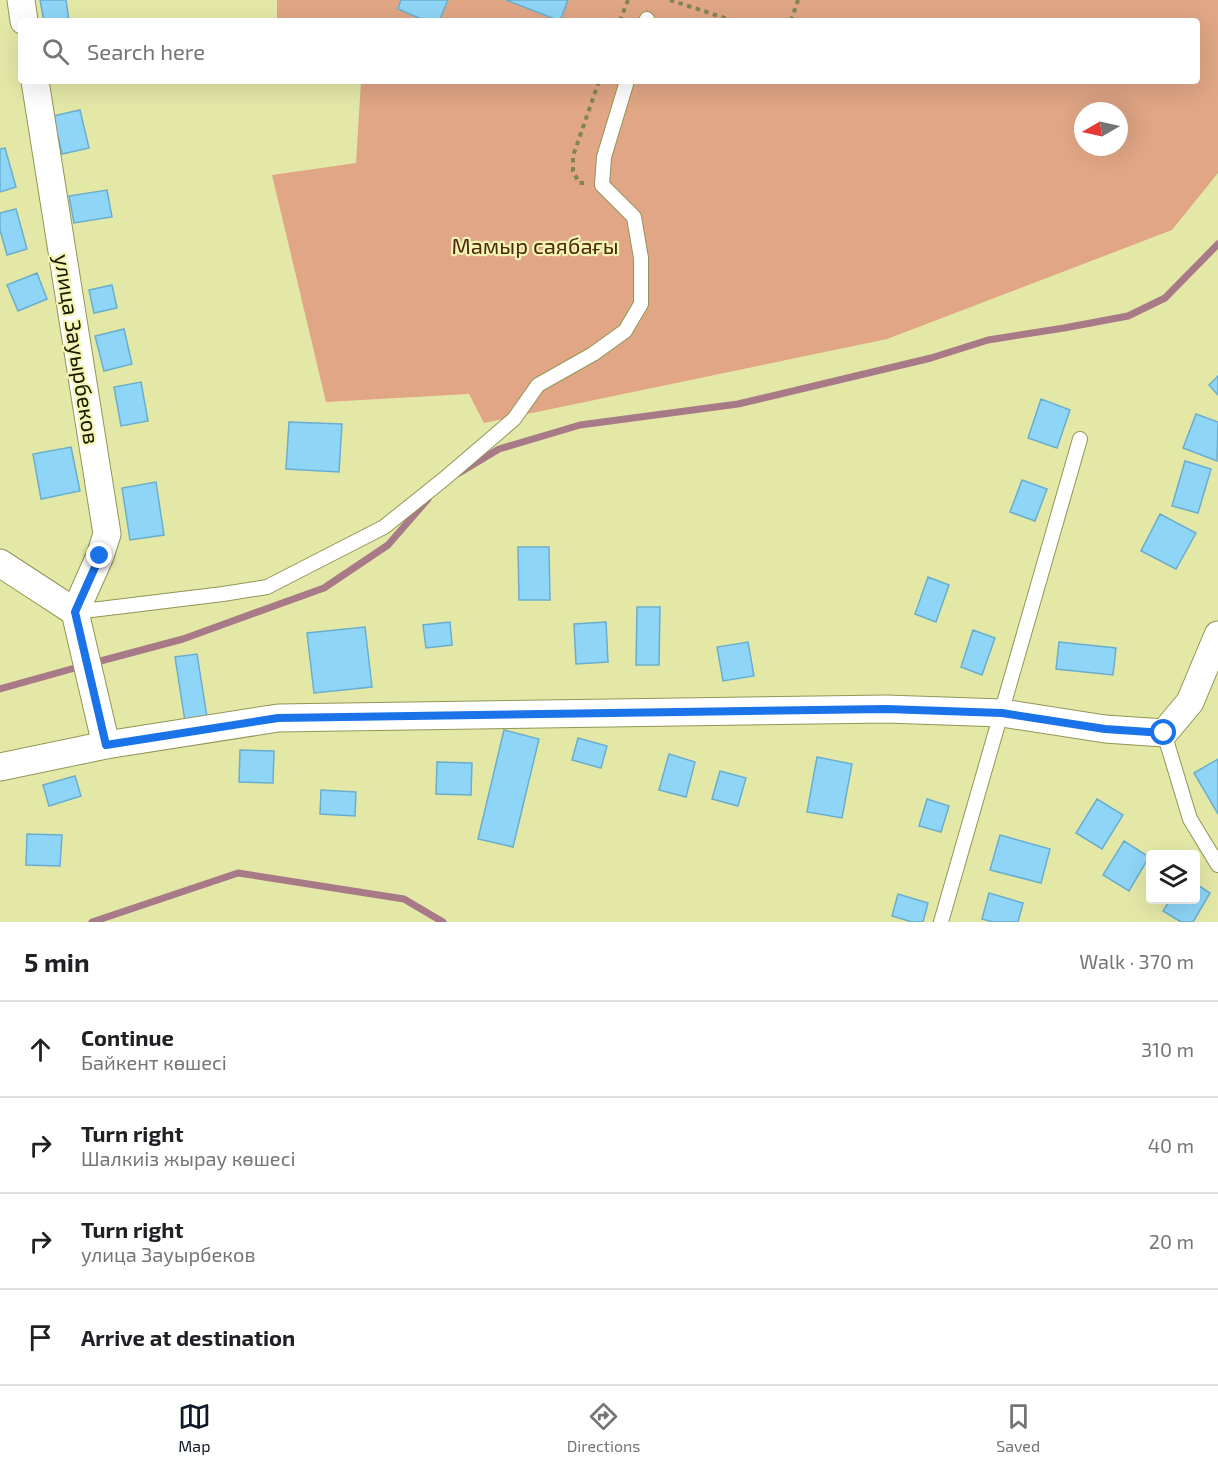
<!DOCTYPE html>
<meta charset="utf-8">
<style>
body{margin:0;font-family:"Exo 2",sans-serif;background:#f6f6f6;color:#202124}
.controls{position:absolute;right:18px;bottom:18px;display:grid;overflow:hidden;border-radius:6px;box-shadow:0 6px 24px #0002}
.controls button{width:54px;height:54px;display:grid;place-items:center;padding:0;border:0;border-bottom:2px solid #e0e0e0;background:#fff;color:#202124;font:30px sans-serif}
.compass{position:absolute;left:1074px;top:102px;width:54px;height:54px;border-radius:50%;background:#fff;box-shadow:0 6px 24px #0002;rotate:261deg}
.stop{position:absolute;width:18px;height:18px;margin:-14px;border:4px solid #1a73e8;border-radius:50%;background:#fff}
.stop.end{background:#1a73e8;border-color:#fff;box-shadow:0 2px 6px #0008}
.list{margin:0;padding:0;list-style:none}
h2{display:flex;justify-content:space-between;align-items:center;height:78px;margin:0;padding:0 24px;font-size:26px}
h2 small{font-size:20px;font-weight:400;color:#757577}
.list li{display:grid;grid-template-columns:39px 1fr auto;gap:18px;align-items:center;box-sizing:border-box;height:96px;padding:0 24px;border-top:2px solid #e0e0e0}
.list b{display:block;font-size:22px;white-space:nowrap}
.list p{margin:0;font-size:20px;white-space:nowrap;color:#757577}
.list em{font-size:20px;font-style:normal;color:#757577}
.icon{flex:none;width:33px;height:33px;fill:none;stroke:currentColor;stroke-width:2;stroke-linecap:round;stroke-linejoin:round}
.map{position:relative;flex:none;width:1218px;height:922px;overflow:hidden}
.search{position:absolute;background:#fff;box-shadow:0 6px 24px #0002;left:18px;right:18px;top:18px;height:66px;display:flex;align-items:center;gap:15px;box-sizing:border-box;padding:0 21px;border-radius:6px;color:#757577;font-size:22px}
.sheet{height:462px;background:#fff}
nav{display:flex;justify-content:space-around;align-items:center;box-sizing:border-box;height:84px;border-top:2px solid #e0e0e0;background:#fff;font-size:16px;color:#757577}
nav a{display:grid;justify-items:center;gap:3px}
nav .on{color:#111827}
.map>svg:first-child{display:block}
</style>
<div class="map">
<svg width="1218" height="922" viewBox="0 0 1218 922">
<rect width="100%" height="100%" fill="#e4e8a7"/>
<path fill="#e0a685" fill-rule="evenodd" d="M277,0h941v173l-46,57 -285,109 -403,84 -15,-29 -143,8 -54,-227 84,-12 5,-82h836v-60h-920zM1083,111h36v36h-36z"/>
<g fill="none" stroke-linecap="round" stroke-linejoin="round">
<path stroke="#a87a87" stroke-width="7" d="M459,473l40,-24 81,-24 158,-21 193,-46 57,-18 76,-12 64,-12 37,-18 53,-54
M93,663l90,-24 141,-51 64,-43 40,-46
M0,689l82,-23
M92,922l146,-49 166,26 39,23"/>
</g>
<path fill="#8ed5f8" stroke="#69aece" stroke-width="1.5" d="M40,0h26l3,21h-25z
M401,0h47l-9,21h-13l-28,-12z
M506,0h62l-8,21z
M80,110l9,38 -27,6 -9,-38z
M5,148l11,39 -16,5v-43z
M107,190l5,27 -38,6 -5,-27z
M16,209l11,40 -20,6 -7,-25v-17z
M37,273l10,26 -29,12 -11,-26z
M112,285l5,23 -23,5 -5,-23z
M124,329l8,35 -28,7 -9,-35z
M1218,376v19l-9,-10z
M141,382l7,39 -27,5 -7,-39z
M1041,399l29,11 -13,38 -29,-10z
M1196,414l22,8 -1,39 -34,-13z
M289,422l53,2 -3,48 -53,-3z
M71,447l9,44 -39,8 -8,-45z
M1185,461l26,8 -13,44 -26,-7z
M1022,480l25,9 -12,32 -25,-9z
M156,482l8,53 -34,5 -8,-52z
M1160,514l36,19 -20,36 -35,-18z
M518,547h31l1,53h-31z
M928,577l21,8 -13,37 -21,-8z
M637,607h23l-1,58h-23z
M450,622l2,23 -26,3 -3,-23z
M606,622l2,40 -32,2 -2,-40z
M365,627l7,60 -58,6 -7,-60z
M973,630l22,8 -13,37 -21,-8z
M748,642l6,34 -31,5 -6,-34z
M1059,642l57,6 -3,27 -57,-6z
M197,654l10,63 -22,4 -10,-64z
M504,730l35,9 -26,108 -35,-8z
M578,738l29,8 -6,22 -29,-8z
M240,750l34,1 -1,32 -34,-1z
M669,754l26,8 -9,35 -27,-7z
M817,757l35,7 -10,54 -35,-6z
M1218,759v55l-24,-41z
M437,762l35,1 -1,32 -35,-1z
M720,771l26,7 -8,28 -26,-7z
M75,776l6,20 -32,10 -6,-21z
M321,790l35,2 -1,24 -35,-2z
M927,799l22,7 -8,26 -22,-6z
M1097,799l26,16 -21,34 -26,-16z
M27,834l35,1 -2,31 -34,-1z
M1000,835l50,14 -9,34 -51,-13z
M1124,841l25,16 -20,34 -26,-16z
M1196,884l14,9 -17,29h-12l-18,-11 7,-11h26z
M989,893l34,10 -5,19h-25l-11,-3z
M898,894l30,9 -5,19h-11l-20,-6z"/>
<g fill="none" stroke-linecap="round" stroke-linejoin="round">
<g stroke="#929556" stroke-width="16">
<path id="lane" d="M646,21l1,-2
M75,612l148,-18 44,-7 117,-60 60,-48 70,-60 24,-34 55,-31 32,-23 16,-27v-46l-7,-41 -32,-32 2,-28 23,-76
M1164,733l26,86 28,46
M941,922l139,-483"/>
</g>
<g stroke="#929556" stroke-width="29">
<path id="street" d="M21,0l3,21
M35,81l72,453 -7,22 -25,56
M0,563l75,49 31,133
M0,767l106,-22 172,-27 608,-9 116,4 103,16 59,4 26,-31 28,-67"/>
</g>
<path stroke="#818457" stroke-width="4" stroke-dasharray="4.5 4.5" stroke-linecap="butt" d="M670,0l64,21
M620,21l8,-21
M791,21l7,-21
M584,183h-5l-6,-12v-15l26,-75"/>
<use href="#lane" stroke="#fff" stroke-width="14"/>
<use href="#street" stroke="#fff" stroke-width="27"/>
</g>
<g fill="none" stroke-linecap="round" stroke-linejoin="round">
<path stroke="#1a73e8" stroke-width="8" d="M100,556l-25,56 31,133 172,-27 608,-9 116,4 103,16 59,4"/>
</g>
<g text-anchor="middle" dominant-baseline="central" stroke-width="4.5" stroke-linejoin="round" paint-order="stroke">
<g font-size="22" fill="#4f270e" stroke="#f2f5b3">
<text x="535" y="245">Мамыр саябағы</text>
</g>
<g font-size="22" fill="#181801" stroke="#f2f5b3">
<text transform="translate(78 349) rotate(81)">улица Зауырбеков</text>
</g>
</g>
</svg>
<div class="controls">
<button><svg class="icon" aria-label="layers" viewBox="0 0 24 24"><path d="M12 4l9 5-9 5-9-5zM3 14l9 5 9-5"/></svg></button>
</div>
<svg class="compass" viewBox="-18 -18 36 36"><path d="M0-13l5 13h-10z" fill="#e53935"/><path d="M0 13l5-13h-10z" fill="#757577"/></svg>
<div class="stop" style="left:1164px;top:733px"></div>
<div class="stop end" style="left:100px;top:556px"></div>
<div class="search"><svg class="icon" aria-label="search" viewBox="0 0 24 24"><circle cx="10" cy="10" r="6"/><path d="M15 15l6 6"/></svg>Search here</div>
</div>
<section class="sheet">
<h2>5 min<small>Walk · 370 m</small></h2>
<ul class="list">
<li><svg class="icon" aria-label="ahead" viewBox="0 0 24 24"><path d="M12 20V5M6 11l6-6 6 6"/></svg><div><b>Continue</b><p>Байкент көшесі</p></div><em>310 m</em></li>
<li><svg class="icon" aria-label="right" viewBox="0 0 24 24"><path d="M7 20v-9h11M14 6l5 5-5 5"/></svg><div><b>Turn right</b><p>Шалкиіз жырау көшесі</p></div><em>40 m</em></li>
<li><svg class="icon" aria-label="right" viewBox="0 0 24 24"><path d="M7 20v-9h11M14 6l5 5-5 5"/></svg><div><b>Turn right</b><p>улица Зауырбеков</p></div><em>20 m</em></li>
<li><svg class="icon" aria-label="arrive" viewBox="0 0 24 24"><path d="M6 21V4h12l-3 4 3 4H6"/></svg><div><b>Arrive at destination</b></div></li>
</ul>
</section>
<nav>
<a class="on"><svg class="icon" aria-label="map" viewBox="0 0 24 24"><path d="M3 6l6-2 6 2 6-2v14l-6 2-6-2-6 2zM9 4v14M15 6v14"/></svg>Map</a>
<a><svg class="icon" aria-label="directions" viewBox="0 0 24 24"><path d="M12 3l9 9-9 9-9-9zM9 14v-3h6M13 9l2 2-2 2"/></svg>Directions</a>
<a><svg class="icon" aria-label="saved" viewBox="0 0 24 24"><path d="M7 4h10v16l-5-4-5 4z"/></svg>Saved</a>
</nav>
